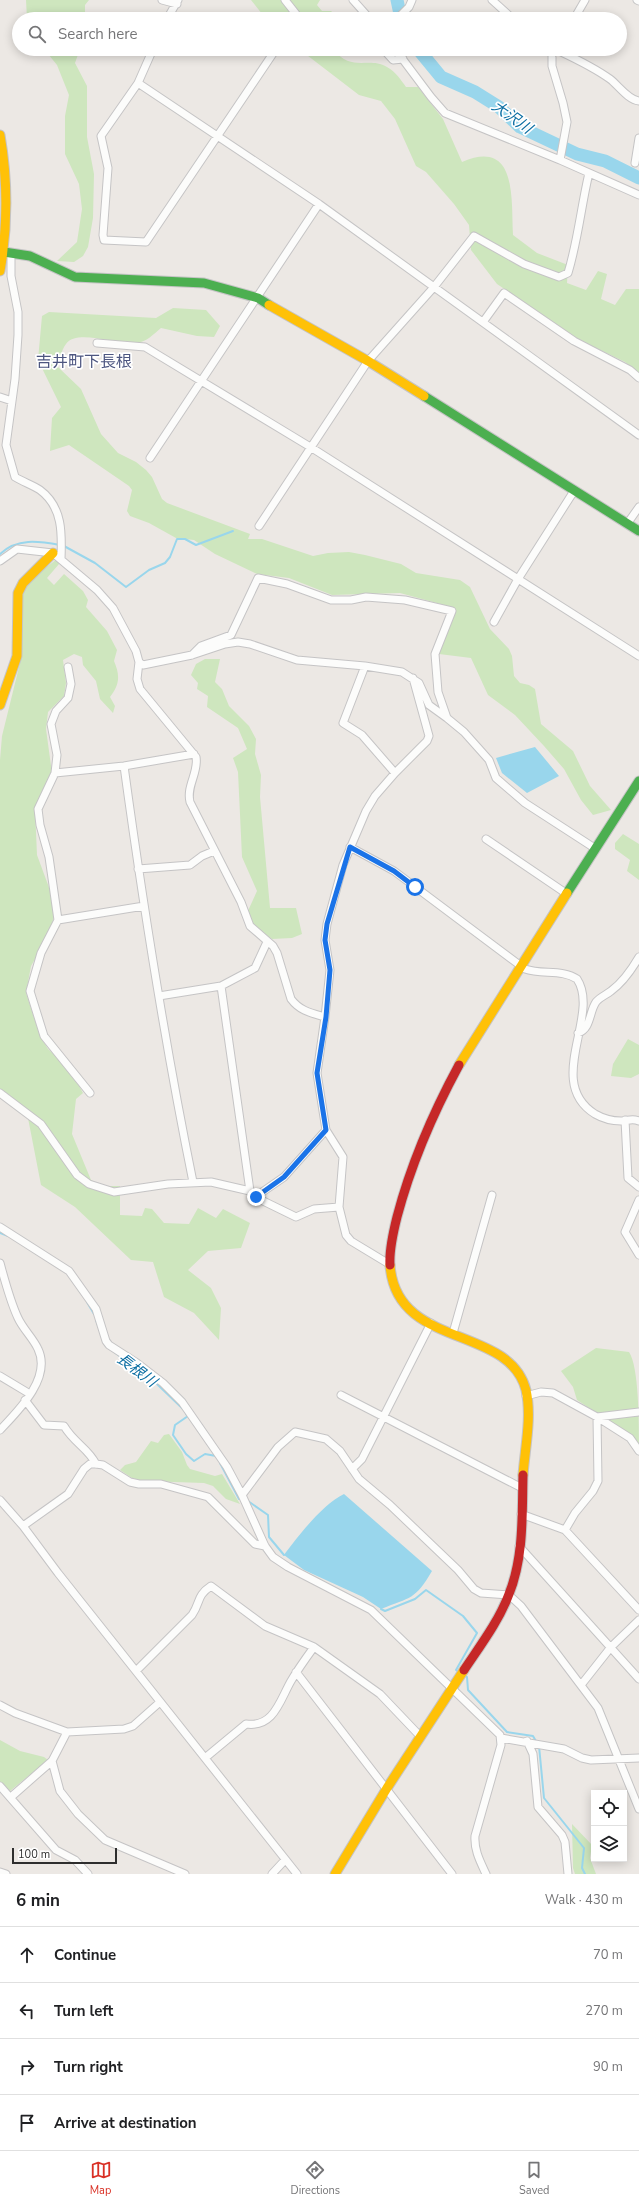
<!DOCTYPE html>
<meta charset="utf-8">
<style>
body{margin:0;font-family:"Nunito Sans","Noto Sans JP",sans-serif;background:#f6f6f6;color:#202124}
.controls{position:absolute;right:12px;bottom:12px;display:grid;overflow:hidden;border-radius:0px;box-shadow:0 2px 10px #0003}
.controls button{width:36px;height:36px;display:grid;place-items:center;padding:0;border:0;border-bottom:1px solid #e0e0e0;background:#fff;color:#202124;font:20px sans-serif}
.scale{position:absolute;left:12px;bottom:10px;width:105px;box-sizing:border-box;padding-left:4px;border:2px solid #2e2e2e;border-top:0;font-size:11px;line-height:14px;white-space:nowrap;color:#2e2e2e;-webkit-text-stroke:3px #fff;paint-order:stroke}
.stop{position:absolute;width:12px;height:12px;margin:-9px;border:3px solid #1a73e8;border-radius:50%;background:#fff}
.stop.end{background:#1a73e8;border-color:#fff;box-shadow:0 1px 4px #0008}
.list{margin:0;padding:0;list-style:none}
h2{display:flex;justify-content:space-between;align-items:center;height:52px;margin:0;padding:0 16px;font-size:17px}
h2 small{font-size:13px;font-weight:400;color:#757577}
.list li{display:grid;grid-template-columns:26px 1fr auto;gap:12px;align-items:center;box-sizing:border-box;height:56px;padding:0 16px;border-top:1px solid #e0e0e0}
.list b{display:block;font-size:15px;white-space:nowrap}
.list em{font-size:13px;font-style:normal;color:#757577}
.icon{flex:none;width:22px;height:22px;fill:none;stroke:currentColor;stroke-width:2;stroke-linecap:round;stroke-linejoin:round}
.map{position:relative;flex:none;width:639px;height:1874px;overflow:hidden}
.search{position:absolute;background:#fff;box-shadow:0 2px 10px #0003;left:12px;right:12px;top:12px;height:44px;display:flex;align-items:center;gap:10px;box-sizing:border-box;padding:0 14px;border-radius:22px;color:#757577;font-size:15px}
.sheet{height:276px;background:#fff}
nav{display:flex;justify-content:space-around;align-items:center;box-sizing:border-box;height:56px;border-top:1px solid #e0e0e0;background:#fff;font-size:11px;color:#757577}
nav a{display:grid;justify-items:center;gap:2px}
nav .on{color:#d93025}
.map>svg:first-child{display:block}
</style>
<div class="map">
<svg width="639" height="1874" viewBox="0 0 639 1874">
<rect width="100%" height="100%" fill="#ece8e4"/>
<path fill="#cee6be" d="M26,0h63l-4,5v14h-58z
M251,0h69l-3,5 5,6h9l9,8h-74z
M44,49h36l-5,14 12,23v51l7,37 -1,44 -5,29 -5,9 -9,6 -17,-1 20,-19 5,-33 -3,-25 -14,-30v-38l4,-21 -12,-30z
M299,49h34c19,24 35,7 54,18 9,5 14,13 19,20h12l25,32 19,43c56,-24 49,38 51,73l24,18 31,12 -1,18 19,7 12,-19 9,3 -6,25 14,6 11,-16h13v84l-14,-11 -47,-23 -81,-55 -26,-34 -2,-25 -15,-21 -28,-32 -10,-6 -21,-47 -14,-18 -22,-6z
M173,308l33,2 14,16 -6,11 -17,-1 -36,-8c-7,6 -15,14 -24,15 -17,3 -60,-15 -71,1 -5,6 -6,16 -8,23l23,22 20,45 17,19 18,9 10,8 6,7 10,22 5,4 83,31 -2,5h14l51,17 15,-3 21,-1 16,3 36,9 15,9 44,7 10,7 20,42 19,20 3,7 2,20 6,7 9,2 6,4 6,35 32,27 17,35 21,24 -18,5 -12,-15 -17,-31 -20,-23 -29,-31 -27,-20 -17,-37 -32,-4 16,-46 -55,-15 -68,2 -43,-17 -32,-4 -42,-20 -21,-14 -18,-2 -27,-15 -19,-7 -3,-5 5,-21 -3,-4 -60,-41 -19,6 2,-33 9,-11 -23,-47 4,-44 7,-4 107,6z
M57,559l2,5 -12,14 7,7 10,-11 19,17 5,9 -2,7 21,24 10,19 -3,11c6,14 6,23 -4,36l5,9 -2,7 -13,-14 -4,-18 -13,-16 -1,-8 -8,-3 -11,6 3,23 -2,13 -16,16 -2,17 6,44 -8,15 -9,21 2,46 17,46v16l-8,23 -15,26 -5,27 14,43 8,13 21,19 14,25 -7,6 -4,35 19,46 11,6h18v29l22,1 3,-8 7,1 12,14 25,1 9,-16 18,10 7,-9 27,14 -9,25 -33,3 -20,19 23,18 10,20 -2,32 -25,-27 -30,-16 -11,-35 -22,-2 -56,-53 -34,-22 -13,-67 -28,-25v-333l2,-24 20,-81 -2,-41 1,-20 6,-12z
M205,659h15l-5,23 7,7 7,17 20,20 7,13 -1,15 6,21 -1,22 10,111h26l6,26 -10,4 -20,1 -18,-13 -7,-13 10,-22 -15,-34 -4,-85 -5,-14 14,-9 -9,-21 -31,-21 1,-11 -11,-7 1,-6 -7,-8 5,-11z
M623,834l16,10v36l-12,-9 3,-11 -15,-11v-6z
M628,1039l11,6v29l-8,4 -20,-2 2,-12z
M596,1348l33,4c10,14 10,73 10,94l-9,-11 -53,-35 -4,-13 -12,-16z
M169,1434l13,18 5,13 3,4 25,7 7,-2 18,30 -14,-5 -13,-13 -9,-3 -61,-2 -11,-3 -12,-8 5,-5 11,-3 15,-21 7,2 6,-8z
M0,1740l20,11 24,6 4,3 -38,31 -10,-9z
M572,1824l20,21 -2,13 6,16h-21l-2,-6z"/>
<path fill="#99d6ec" d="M535,747l24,29 -32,17 -25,-20 -6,-15z
M344,1494l88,77c-17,29 -21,26 -51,38l-18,-12 -59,-27 -20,-15c14,-19 39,-51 60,-61z"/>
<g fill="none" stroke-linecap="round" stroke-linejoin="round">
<path stroke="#99d6ec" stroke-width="2" d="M64,546l31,17 31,24 23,-17 16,-7 5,-6 7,-18h8l11,6 37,-14
M0,554c17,-16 38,-13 60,-9
M0,1233l8,3
M87,1302l7,12
M96,1320l9,25 53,40 25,24
M186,1414l2,2 -13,9 -2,10 13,19 8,7 11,-7 11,2
M220,1463l19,36
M248,1501l20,14 1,22 15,18
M381,1609l4,2 30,-12 11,-9 37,26 14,17 -21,37 3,2
M464,1675l3,2 1,13 39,42 26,4 4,7
M539,1746l5,52 40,50 -2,20 3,6"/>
<path stroke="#99d6ec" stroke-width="13" d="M397,0l4,19
M418,49l23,28 34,15 24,15 21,20 57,27 28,7 34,17"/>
<g stroke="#c5c4c5" stroke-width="9">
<path id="street" d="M162,0l15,4
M285,0l15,19
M353,0l17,19
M492,0l21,19
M637,0l2,1
M167,19l11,-19
M397,19l12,-12 3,-7
M574,19l11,-19
M153,49l-15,34 -37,53 7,32 -5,67 1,5 42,2 130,-193
M383,49l10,11 10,-1
M395,49l36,48 14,16 115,47 79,35
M555,49c19,9 37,17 55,30 8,6 18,21 29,22
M556,49l-4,6v11l11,37 4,19 -7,38
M138,83l181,121 320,231
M635,163l4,-25
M11,258v18l7,36v23l-3,44 -9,66 9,32c8,5 18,8 25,13 23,17 22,44 21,69
M483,322l21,-29 70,48 56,29 9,8
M97,343l48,4 167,101 327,208
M0,397l12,4
M150,458l169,-254
M627,524l12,-17
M259,526l109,-165 66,-74 40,-51 50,28 35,13 9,-4c10,-33 13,-66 21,-100
M0,561l17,-12 36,4 44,37 16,18 23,43 3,11 4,3 49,-10 33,-11 13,-2 12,2 47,16 68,6 37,6 17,11 10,22 18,13
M494,622l24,-43 56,-88
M192,655l9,-9 30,-11 27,-57 29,6 44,16h20l15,-3 39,3 47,11 -17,43 3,38 9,26 17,14 25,28 7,18 29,25 71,46
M139,662l-2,17 3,10 56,68c3,15 -10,29 -6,45l51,100 9,24 23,20 4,7 14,46c9,12 20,14 34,18
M365,666l-22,57 19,12 33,38
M68,667l3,17 -3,14 -12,13 -5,13 6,31 -2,18 -17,36 2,16 9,32 9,63 -17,33 -11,38 14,45 46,57
M124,766c19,139 41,278 69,416
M55,773l69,-7 70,-12
M486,839l81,55
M350,847l44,24 131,98c17,6 37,0 52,10 24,36 -33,103 18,135 7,4 17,7 26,7 7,0 11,-3 18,0
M138,869l52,-4 12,-9 12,-5
M58,920l86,-14
M221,986l29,205
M159,996l62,-10 34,-18 12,-26
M578,1033c13,-4 11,-21 18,-31 4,-5 10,-7 15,-11 11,-8 21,-22 28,-34
M0,1093l41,31 36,51 12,9 25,8 54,-8 43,-2 39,9 5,6 41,20 18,-8 25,-2
M625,1120l3,58 11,9
M255,1197l29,-20 42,-47
M639,1200l-14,32 14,23
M0,1227l69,44 27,38 10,32 3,4 28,18 26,20 19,19 45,65 15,28 23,51 8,11 15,10 83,43 129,125 1,10 -26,91c-1,14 5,25 11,38
M0,1263c5,18 10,38 18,55 5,11 15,20 20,31 14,29 -20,62 -38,81
M389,1264l-38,-23 -5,-6 -7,-28 4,-50 -17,-27 -9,-57 8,-56 5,-47 -5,-30 2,-16 16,-59 23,-54 9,-15 20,-23 32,-32 2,-5 -16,-58
M453,1333l39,-138
M0,1376l30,18
M341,1395l181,93
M526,1396l15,-4 12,1 44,24 33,21 9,13
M25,1400l19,25 20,1c10,17 24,22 32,38
M352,1469l10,-10 69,-136
M242,1495l36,-48 17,-15 31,7 14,12 19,28 31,26 68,65 16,19 7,4 28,2 12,11 77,102 41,101
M0,1500l23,26 35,47 239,301
M521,1514l44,16 74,80
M23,1526l45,-32 16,-25 6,-5h6l7,1 27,17 9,2h22l47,13 47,47 10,2
M565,1530l10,-17 18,-22 5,-10 -1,-64 42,-5
M519,1546l120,133
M136,1671l56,-56c9,-13 4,-19 19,-29l54,40 49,21 66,47 40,42
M296,1672l156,202
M581,1685l30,-38 28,-27
M0,1705l15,8 52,19 57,-3 9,-3 27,-24
M501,1738l63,11 18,9 9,2 48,-2
M527,1741l6,13 5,53 24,28 3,7 3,32
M205,1758l41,-34c28,4 34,-24 45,-43 7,-12 15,-23 23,-34
M52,1761l8,30 18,23 27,26 80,34
M0,1786l56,64 19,10 13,14
M11,1797l41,-36 15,-29
M0,1872l6,2
M272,1874l13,-14"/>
</g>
<g stroke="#c5c4c5" stroke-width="11">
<path id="fast" d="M4,252l26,4 45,21 129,6 54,15 11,7
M424,396l215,135
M567,893l72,-112"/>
</g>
<g stroke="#c5c4c5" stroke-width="11">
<path id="slow" d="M0,135c8,46 8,90 0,136
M269,305l99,56 56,35
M0,705l17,-49 1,-63 5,-10 30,-30
M459,1065l108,-172
M390,1265c6,85 119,59 136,125 6,27 -1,58 -3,85
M335,1874l52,-86 77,-118"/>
</g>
<g stroke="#c5c4c5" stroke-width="11">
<path id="jam" d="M390,1265c-1,-15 3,-32 7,-48 14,-53 36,-104 62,-152
M464,1670c16,-24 35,-49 45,-76 15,-37 13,-80 14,-119"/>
</g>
<use href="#street" stroke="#fcfcfb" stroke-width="7"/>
<use href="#fast" stroke="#4caf50" stroke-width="9"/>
<use href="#slow" stroke="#ffc107" stroke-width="9"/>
<use href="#jam" stroke="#c62828" stroke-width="9"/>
</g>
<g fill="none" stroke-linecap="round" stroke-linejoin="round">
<path stroke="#1a73e8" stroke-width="5" d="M256,1197l28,-20 42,-47 -9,-57 9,-56 4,-47 -5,-30 2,-16 23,-77 44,24 21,16"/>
</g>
<g text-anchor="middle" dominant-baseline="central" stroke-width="3.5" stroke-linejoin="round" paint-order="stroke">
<g font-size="15" font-style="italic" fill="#0d6fa3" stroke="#fff">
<text transform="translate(512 117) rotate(35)">大沢川</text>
<text transform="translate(137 1370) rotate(37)">長根川</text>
</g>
<g font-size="16" fill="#4d5680" stroke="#fff">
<text x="84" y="362">吉井町下長根</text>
</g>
</g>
</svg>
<div class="controls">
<button><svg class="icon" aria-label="locate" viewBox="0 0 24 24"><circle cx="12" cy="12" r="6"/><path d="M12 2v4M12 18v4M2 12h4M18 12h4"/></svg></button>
<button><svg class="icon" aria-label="layers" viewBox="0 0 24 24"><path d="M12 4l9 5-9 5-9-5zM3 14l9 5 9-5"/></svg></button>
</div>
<div class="scale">100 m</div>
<div class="stop" style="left:415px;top:887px"></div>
<div class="stop end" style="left:256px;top:1197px"></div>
<div class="search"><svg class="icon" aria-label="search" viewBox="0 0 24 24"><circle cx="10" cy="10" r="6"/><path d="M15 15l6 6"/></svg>Search here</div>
</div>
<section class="sheet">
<h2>6 min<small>Walk · 430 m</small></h2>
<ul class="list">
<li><svg class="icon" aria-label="ahead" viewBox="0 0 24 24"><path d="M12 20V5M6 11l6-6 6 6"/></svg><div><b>Continue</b></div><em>70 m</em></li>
<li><svg class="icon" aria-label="left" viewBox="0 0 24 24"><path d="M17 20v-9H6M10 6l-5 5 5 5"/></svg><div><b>Turn left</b></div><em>270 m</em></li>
<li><svg class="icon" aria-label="right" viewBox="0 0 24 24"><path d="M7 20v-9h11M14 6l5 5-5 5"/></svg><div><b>Turn right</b></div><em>90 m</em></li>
<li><svg class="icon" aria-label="arrive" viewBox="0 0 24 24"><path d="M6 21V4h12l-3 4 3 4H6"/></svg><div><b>Arrive at destination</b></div></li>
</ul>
</section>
<nav>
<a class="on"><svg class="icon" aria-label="map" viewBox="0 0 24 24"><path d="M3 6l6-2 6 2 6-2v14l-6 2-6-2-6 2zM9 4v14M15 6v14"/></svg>Map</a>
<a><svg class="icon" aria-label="directions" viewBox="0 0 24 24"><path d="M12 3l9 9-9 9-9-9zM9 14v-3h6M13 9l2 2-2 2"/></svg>Directions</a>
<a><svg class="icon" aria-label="saved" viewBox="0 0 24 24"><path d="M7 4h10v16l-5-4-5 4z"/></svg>Saved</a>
</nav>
